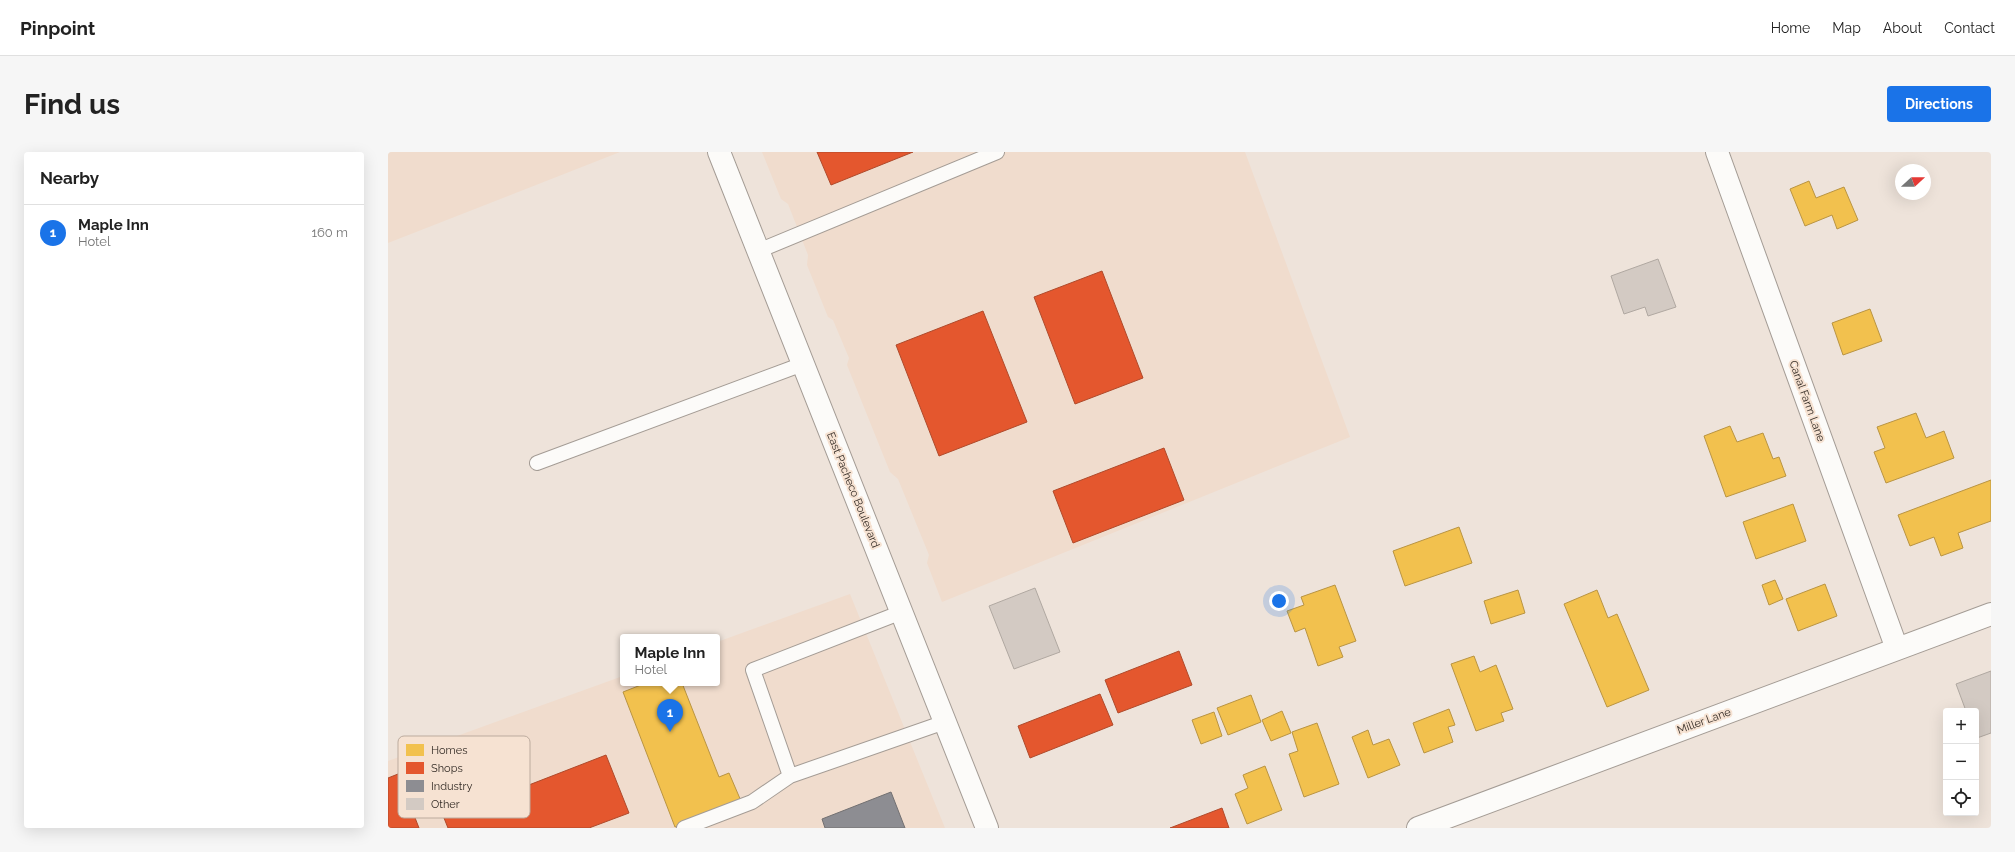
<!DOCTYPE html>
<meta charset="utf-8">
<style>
body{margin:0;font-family:Raleway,sans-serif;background:#f6f6f6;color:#222}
.controls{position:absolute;right:12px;bottom:12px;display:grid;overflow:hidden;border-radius:4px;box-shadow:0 4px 16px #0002}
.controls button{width:36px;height:36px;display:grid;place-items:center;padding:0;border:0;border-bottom:1px solid #e0e0e0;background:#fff;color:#222;font:20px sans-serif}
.compass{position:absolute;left:1507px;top:12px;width:36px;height:36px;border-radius:50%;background:#fff;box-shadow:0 4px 16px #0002;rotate:69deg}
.you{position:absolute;left:891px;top:449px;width:14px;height:14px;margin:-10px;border:3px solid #fff;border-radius:50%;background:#1a73e8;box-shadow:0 0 0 6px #1a73e833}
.badge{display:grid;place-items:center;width:26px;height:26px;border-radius:50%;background:#1a73e8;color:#fff;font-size:13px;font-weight:700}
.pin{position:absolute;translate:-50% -33px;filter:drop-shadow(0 1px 2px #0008)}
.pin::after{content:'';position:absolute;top:21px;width:14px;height:12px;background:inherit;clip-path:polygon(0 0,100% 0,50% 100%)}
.popup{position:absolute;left:232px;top:482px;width:100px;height:52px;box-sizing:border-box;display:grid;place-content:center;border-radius:4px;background:#fff;filter:drop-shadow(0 1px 3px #0005);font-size:13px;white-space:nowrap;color:#767676}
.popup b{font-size:15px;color:#222}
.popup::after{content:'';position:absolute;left:50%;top:100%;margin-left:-8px;border:8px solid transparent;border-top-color:#fff}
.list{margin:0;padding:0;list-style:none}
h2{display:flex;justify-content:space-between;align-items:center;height:52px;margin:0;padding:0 16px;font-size:17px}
h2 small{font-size:13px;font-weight:400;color:#767676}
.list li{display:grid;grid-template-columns:26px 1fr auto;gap:12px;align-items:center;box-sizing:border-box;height:56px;padding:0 16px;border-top:1px solid #e0e0e0}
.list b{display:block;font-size:15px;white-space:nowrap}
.list p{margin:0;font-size:13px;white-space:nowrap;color:#767676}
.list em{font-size:13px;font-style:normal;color:#767676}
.icon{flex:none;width:22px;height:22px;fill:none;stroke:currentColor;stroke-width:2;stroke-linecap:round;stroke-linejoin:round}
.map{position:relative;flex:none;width:1603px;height:676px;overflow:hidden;border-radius:4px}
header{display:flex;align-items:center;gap:24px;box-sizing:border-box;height:56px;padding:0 20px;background:#fff;border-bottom:1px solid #e0e0e0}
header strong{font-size:19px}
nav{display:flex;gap:22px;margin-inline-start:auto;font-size:14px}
.intro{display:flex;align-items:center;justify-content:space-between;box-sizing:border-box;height:96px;padding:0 24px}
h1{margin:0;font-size:28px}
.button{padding:10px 18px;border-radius:4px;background:#1a73e8;color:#fff;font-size:14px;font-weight:700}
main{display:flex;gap:24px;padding:0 24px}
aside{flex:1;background:#fff;border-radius:4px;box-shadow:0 4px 16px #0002}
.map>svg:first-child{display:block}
</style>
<header>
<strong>Pinpoint</strong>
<nav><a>Home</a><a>Map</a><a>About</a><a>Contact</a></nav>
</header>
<div class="intro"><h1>Find us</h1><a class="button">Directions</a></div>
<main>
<aside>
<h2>Nearby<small></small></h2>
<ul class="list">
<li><span class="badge">1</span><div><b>Maple Inn</b><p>Hotel</p></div><em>160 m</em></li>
</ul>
</aside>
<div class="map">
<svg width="1603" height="676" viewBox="0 0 1603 676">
<rect width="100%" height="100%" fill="#eee3da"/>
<path fill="#f0dccd" d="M0,0h232l-232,91z
M374,0h483l105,285 -408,165 -15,-39 2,-8 -31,-76 -8,-7 -43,-107 2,-7 -16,-38 -5,-3 -21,-52 1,-10 -20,-51 -7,-5z
M462,442l95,234h-557v-67l235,-85v7h94v-41z"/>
<path fill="#f2c14e" stroke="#b99442" d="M1421,29l7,17 28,-11 14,33 -21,9 -5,-14 -27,11 -15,-37z
M1482,157l12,32 -39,14 -11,-32z
M1528,261l10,25 18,-7 10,27 -68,25 -12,-31 11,-4 -8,-21z
M1342,274l7,16 26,-9 10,26 6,-2 7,19 -60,21 -22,-61z
M1603,328v41l-33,12 5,15 -22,8 -7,-19 -24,9 -12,-31z
M1405,352l13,37 -50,18 -13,-37z
M1071,375l13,36 -67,23 -12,-35z
M1387,428l8,19 -14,6 -7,-20z
M1437,432l12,32 -39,15 -12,-32z
M947,433l21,56 -17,6 4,10 -25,9 -13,-38 -10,4 -8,-21 17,-6 -3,-8z
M1130,438l7,23 -34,11 -7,-23z
M1209,438l11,28 9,-4 32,76 -42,17 -43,-103z
M1086,504l6,16 16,-7 17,44 -12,4 3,8 -28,10 -25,-67z
M258,531h36l37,94 10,-4 12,28 -66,26 -52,-135z
M863,543l10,27 -33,13 -11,-27z
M1061,557l6,16 -7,2 5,15 -29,11 -11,-30z
M894,559l9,22 -20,8 -9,-21z
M826,560l8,24 -21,8 -9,-24z
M929,571l22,61 -35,13 -15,-43 9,-3 -6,-19z
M980,578l5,15 16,-6 11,26 -32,13 -16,-41z
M877,614l17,44 -35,14 -12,-30 13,-6 -5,-13z"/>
<path fill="#e4572e" stroke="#af4a2b" d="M429,0h96l-82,33z
M714,119l41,107 -68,26 -41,-107z
M595,159l44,111 -88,34 -43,-111z
M776,296l20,52 -111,43 -20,-52z
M791,499l13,34 -74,28 -13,-33z
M712,542l13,31 -83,33 -12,-32z
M218,603l23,58 -40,15h-141l-4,-10z
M10,622l21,54h-31v-50z
M834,656l7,20h-59z"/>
<path fill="#8d8d92" stroke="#727071" d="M503,640l14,36h-80l-3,-9z"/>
<path fill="#d3cac3" stroke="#b0a8a1" d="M1270,107l18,48 -28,9 -3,-9 -21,7 -13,-38z
M647,436l25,64 -46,17 -25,-63z
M1603,519v62l-14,5 -1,-27h-10l-10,-27z"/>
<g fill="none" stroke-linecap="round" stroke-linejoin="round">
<g stroke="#a49c95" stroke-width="16">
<path id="service" d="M370,99l239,-99
M149,311l266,-99
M514,460l-149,58 37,106 155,-54
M296,676l68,-26 38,-26"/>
</g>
<g stroke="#a49c95" stroke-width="24">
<path id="minor" d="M1329,0l180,497
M1030,676l573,-214"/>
</g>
<g stroke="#a49c95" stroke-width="24">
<path id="trunk" d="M331,0l268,676"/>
</g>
<use href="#service" stroke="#fcfbf9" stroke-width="14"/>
<use href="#minor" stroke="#fcfbf9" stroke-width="22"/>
<use href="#trunk" stroke="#fcfbf9" stroke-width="22"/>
</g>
<g text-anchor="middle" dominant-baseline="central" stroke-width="4" stroke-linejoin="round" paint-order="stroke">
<g font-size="11" fill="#332b25" stroke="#f6e2d2">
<text transform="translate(1419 249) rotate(70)">Canal Farm Lane</text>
<text transform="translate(465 338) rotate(68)">East Pacheco Boulevard</text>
<text transform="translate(1316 569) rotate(-20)">Miller Lane</text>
</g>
</g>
<rect x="10" y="584" width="132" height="82" rx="6" fill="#f6e2d2" stroke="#bcab9e" stroke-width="1"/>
<rect x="18" y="592" width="18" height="12" fill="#f2c14e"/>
<rect x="18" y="610" width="18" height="12" fill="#e4572e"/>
<rect x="18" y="628" width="18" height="12" fill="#8d8d92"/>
<rect x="18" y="646" width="18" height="12" fill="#d3cac3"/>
<g font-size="11" fill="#332b25">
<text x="43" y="602">Homes</text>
<text x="43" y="620">Shops</text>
<text x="43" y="638">Industry</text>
<text x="43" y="656">Other</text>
</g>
</svg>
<div class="controls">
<button>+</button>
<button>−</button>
<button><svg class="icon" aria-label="locate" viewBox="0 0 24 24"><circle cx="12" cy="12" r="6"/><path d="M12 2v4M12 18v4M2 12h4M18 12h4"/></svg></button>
</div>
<svg class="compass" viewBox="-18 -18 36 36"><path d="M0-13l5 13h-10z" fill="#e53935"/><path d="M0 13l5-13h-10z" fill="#767676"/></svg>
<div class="you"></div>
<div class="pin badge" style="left:282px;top:580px">1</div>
<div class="popup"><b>Maple Inn</b>Hotel</div>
</div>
</main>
